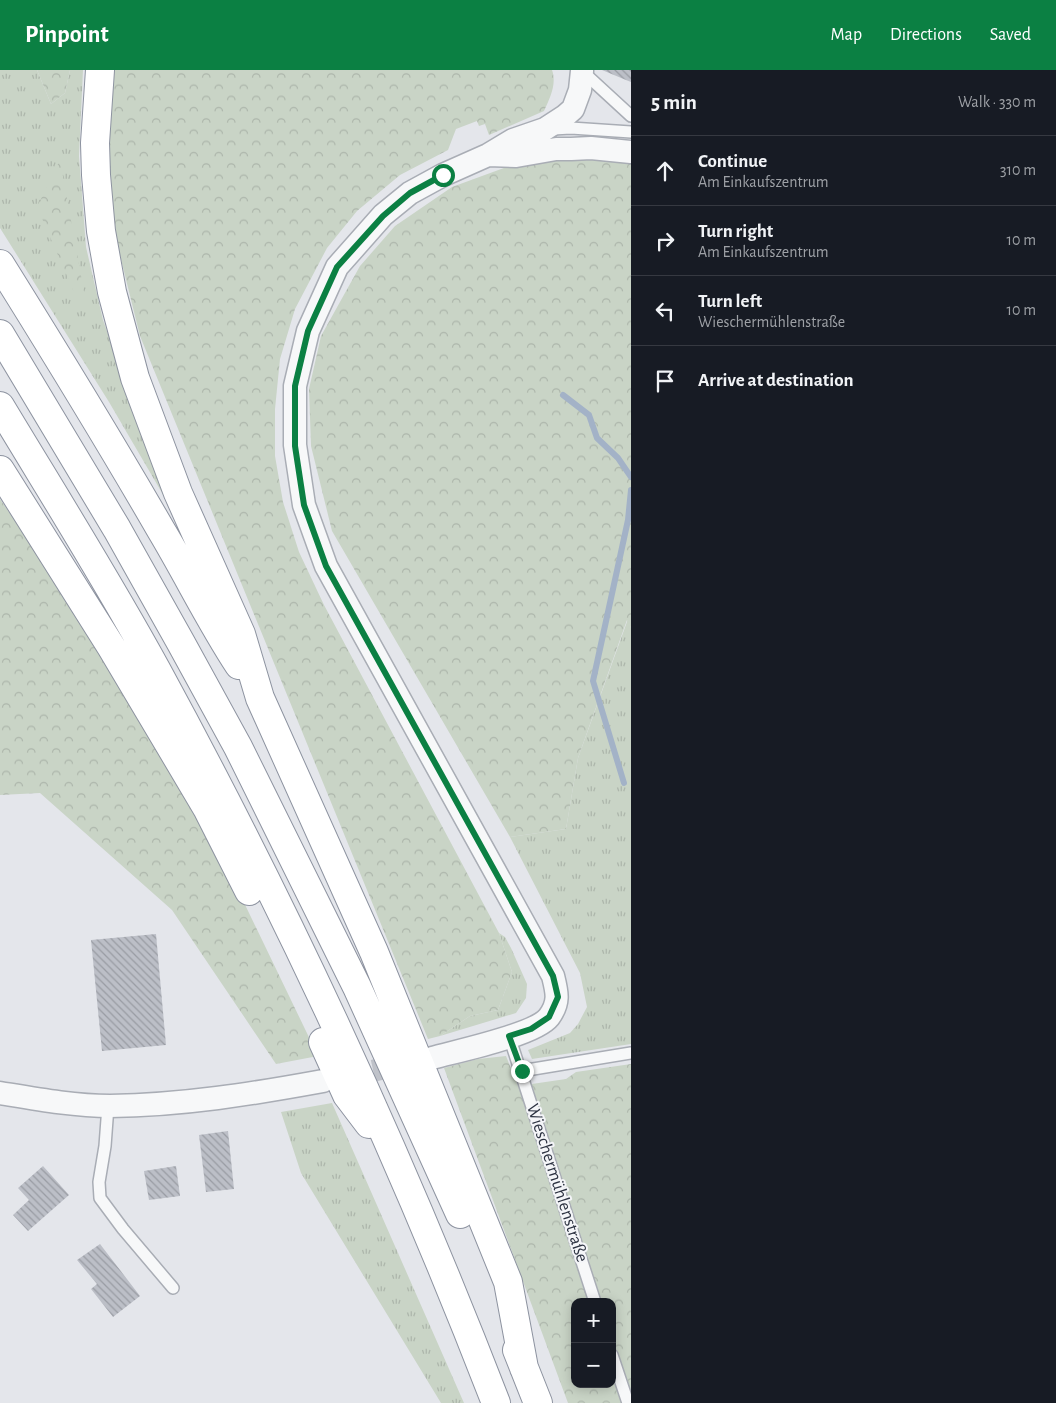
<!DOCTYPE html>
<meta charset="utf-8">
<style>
body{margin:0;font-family:"Alegreya Sans",sans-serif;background:#242831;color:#f1f3f6}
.controls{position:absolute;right:15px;bottom:15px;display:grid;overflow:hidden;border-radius:10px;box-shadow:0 2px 12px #0003}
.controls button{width:45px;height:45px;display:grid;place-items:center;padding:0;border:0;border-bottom:1px solid #363941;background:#171b24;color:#f1f3f6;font:25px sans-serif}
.stop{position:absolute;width:15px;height:15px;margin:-11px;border:4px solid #0b8043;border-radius:50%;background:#fff}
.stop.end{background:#0b8043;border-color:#fff;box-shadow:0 1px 5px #0008}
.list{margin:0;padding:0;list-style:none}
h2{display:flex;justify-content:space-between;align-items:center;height:65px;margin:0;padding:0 20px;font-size:21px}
h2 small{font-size:16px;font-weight:400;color:#9ea1a6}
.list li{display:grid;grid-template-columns:32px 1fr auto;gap:15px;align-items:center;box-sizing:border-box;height:70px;padding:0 20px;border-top:1px solid #363941}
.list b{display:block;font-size:19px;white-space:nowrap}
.list p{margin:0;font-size:16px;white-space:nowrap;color:#9ea1a6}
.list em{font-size:16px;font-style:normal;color:#9ea1a6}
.icon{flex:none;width:28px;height:28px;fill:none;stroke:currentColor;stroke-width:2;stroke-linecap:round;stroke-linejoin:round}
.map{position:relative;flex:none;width:631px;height:1333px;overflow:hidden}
header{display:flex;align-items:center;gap:30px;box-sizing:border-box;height:70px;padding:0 25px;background:#0b8043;color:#fff}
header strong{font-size:24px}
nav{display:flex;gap:28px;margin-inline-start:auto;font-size:18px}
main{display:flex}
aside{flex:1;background:#171b24}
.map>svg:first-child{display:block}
</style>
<header>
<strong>Pinpoint</strong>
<nav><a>Map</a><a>Directions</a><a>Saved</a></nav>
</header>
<main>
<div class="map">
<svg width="631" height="1333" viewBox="0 0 631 1333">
<defs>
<pattern id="grass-tufts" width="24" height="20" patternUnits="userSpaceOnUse" patternTransform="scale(1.25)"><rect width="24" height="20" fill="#c9d4c6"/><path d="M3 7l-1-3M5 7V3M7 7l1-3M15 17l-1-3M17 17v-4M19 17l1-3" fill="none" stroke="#adb6ab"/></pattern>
<pattern id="forest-crowns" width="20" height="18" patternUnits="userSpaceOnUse" patternTransform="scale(1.25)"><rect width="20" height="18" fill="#c9d4c6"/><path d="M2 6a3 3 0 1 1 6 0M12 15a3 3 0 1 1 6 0" fill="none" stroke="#adb6ab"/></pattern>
<pattern id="building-back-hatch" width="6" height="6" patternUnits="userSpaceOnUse" patternTransform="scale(1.25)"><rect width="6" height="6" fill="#bcbfc7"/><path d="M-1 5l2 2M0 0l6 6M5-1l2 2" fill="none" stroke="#999ca3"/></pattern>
</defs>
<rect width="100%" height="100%" fill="#e4e6eb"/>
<path fill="url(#grass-tufts)" d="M0,0h37l14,34 14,-11 5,-23h13l-4,86 7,91 17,73 26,73 64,153 -84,-144 -109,-174z
M628,549l3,9v416l-99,15 -4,-9 42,-17 8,-9 9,-17 -7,-34 -70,-136 56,-8 12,-71z
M499,863l6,4 6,11 16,36 -1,14 -10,15 -76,23 30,-20 28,-6 14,-38z
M332,1033l132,300h-23l-140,-230 -20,-61z"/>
<path fill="url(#forest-crowns)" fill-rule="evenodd" d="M37,0h33l-5,23 -14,11z
M113,0h439c5,14 -2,28 -8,41l-55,24 -4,-11 -6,2 -2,-5 -21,8 -8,21 -48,25 -43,36 -30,37 -32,61 -15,50 -5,50v47l8,46 16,50 25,53 175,328 13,39 -14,38 -28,6 -30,20 -12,3 -288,-703 -28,-113 -5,-120z
M584,86l47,5v467l-4,-8 -49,138 -12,71 -56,8 -178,-306 -21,-85 -2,-57 12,-53 39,-70 35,-40 57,-39 71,-26z
M60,90l24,132h-10l-37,-85z
M0,429l58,84 111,185 67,118 82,170 -42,8 -104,-154 -132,-117 -40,2z
M506,986l12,30 48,-7 10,-7 55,-8v339h-63l-124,-335 34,-9zM575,1232h37v82h-37z"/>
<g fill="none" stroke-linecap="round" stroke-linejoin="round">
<path stroke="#a3b2c7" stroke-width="6" d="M563,325l26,20 8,23 21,20 13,19
M624,713l-31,-102 35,-161 3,-30"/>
</g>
<path fill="url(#building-back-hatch)" d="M602,0h29v12l-5,-2z
M156,864l10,111 -64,6 -11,-111z
M228,1061l6,58 -28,3 -7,-57z
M43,1096l26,29 -41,36 -15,-16 16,-15 -11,-12z
M176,1096l4,30 -31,4 -5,-29z
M100,1174l40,52 -27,21 -22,-28 6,-5 -20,-24z"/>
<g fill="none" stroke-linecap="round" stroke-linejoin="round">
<path stroke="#bfc2c9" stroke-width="22" stroke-dasharray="22 11" stroke-linecap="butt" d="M341,1008l67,-15"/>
<g stroke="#a9adb5" stroke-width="14">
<path id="lane" d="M581,0l50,46
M553,59l18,-1 60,4
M509,966l86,266
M521,1001l110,-18
M108,1036l-3,40 -6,36 1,16 23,31 50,59
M612,1285l16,48"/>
</g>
<g stroke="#a9adb5" stroke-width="25">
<path id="street" d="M488,85l28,1 40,-7h15l20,-1 40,4
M432,988c25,-7 103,-23 117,-41 11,-15 8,-25 4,-41l-227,-410 -22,-61 -9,-60v-59l13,-55 29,-64 46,-52 27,-22 33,-18 45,-20 25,-15 32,-11 20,-13 8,-7 7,-19 2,-19
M0,1023c36,6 74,13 110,13 73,-1 142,-12 213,-25"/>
</g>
<g stroke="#8d93a0" stroke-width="30">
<path id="highway" d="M100,0l-5,73 1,32 5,56 11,61 23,86 43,115 63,141 19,64 114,254 134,330 16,86
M0,194c55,88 109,176 161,266 27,45 49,91 78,135
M0,264l117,195 64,114 57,104 119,240 103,227
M0,336c53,88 108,175 157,265 129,237 242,481 339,732
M0,400l112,178 95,160 42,83
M323,972l24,53 22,29
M517,1280l21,53"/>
</g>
<use href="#lane" stroke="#f7f8f9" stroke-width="11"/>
<use href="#street" stroke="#f7f8f9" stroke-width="22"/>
<use href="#highway" stroke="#fff" stroke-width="28"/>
</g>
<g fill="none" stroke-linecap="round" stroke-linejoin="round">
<path stroke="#0b8043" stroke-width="6" d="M443,105l-33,18 -27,23 -46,51 -29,64 -13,55v60l9,59 22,61 227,410 5,21 -9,20 -18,12 -22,7 13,35"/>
</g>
<g text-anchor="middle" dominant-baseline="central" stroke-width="4" stroke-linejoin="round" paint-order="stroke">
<g font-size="18" fill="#2d3342" stroke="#f4f5f8">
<text transform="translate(557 1113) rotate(72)">Wieschermühlenstraße</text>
</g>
</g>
</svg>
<div class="controls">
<button>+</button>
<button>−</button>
</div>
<div class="stop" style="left:443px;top:105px"></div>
<div class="stop end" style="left:522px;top:1001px"></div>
</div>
<aside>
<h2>5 min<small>Walk · 330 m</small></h2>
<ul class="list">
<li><svg class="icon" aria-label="ahead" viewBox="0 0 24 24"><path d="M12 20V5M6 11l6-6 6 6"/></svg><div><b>Continue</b><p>Am Einkaufszentrum</p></div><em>310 m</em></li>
<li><svg class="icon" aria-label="right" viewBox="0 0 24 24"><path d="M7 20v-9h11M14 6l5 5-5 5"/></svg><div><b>Turn right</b><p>Am Einkaufszentrum</p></div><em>10 m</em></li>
<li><svg class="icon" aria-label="left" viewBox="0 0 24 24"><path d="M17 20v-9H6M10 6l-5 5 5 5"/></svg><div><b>Turn left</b><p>Wieschermühlenstraße</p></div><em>10 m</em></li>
<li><svg class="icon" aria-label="arrive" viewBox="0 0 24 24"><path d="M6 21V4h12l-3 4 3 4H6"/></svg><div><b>Arrive at destination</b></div></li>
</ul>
</aside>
</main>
